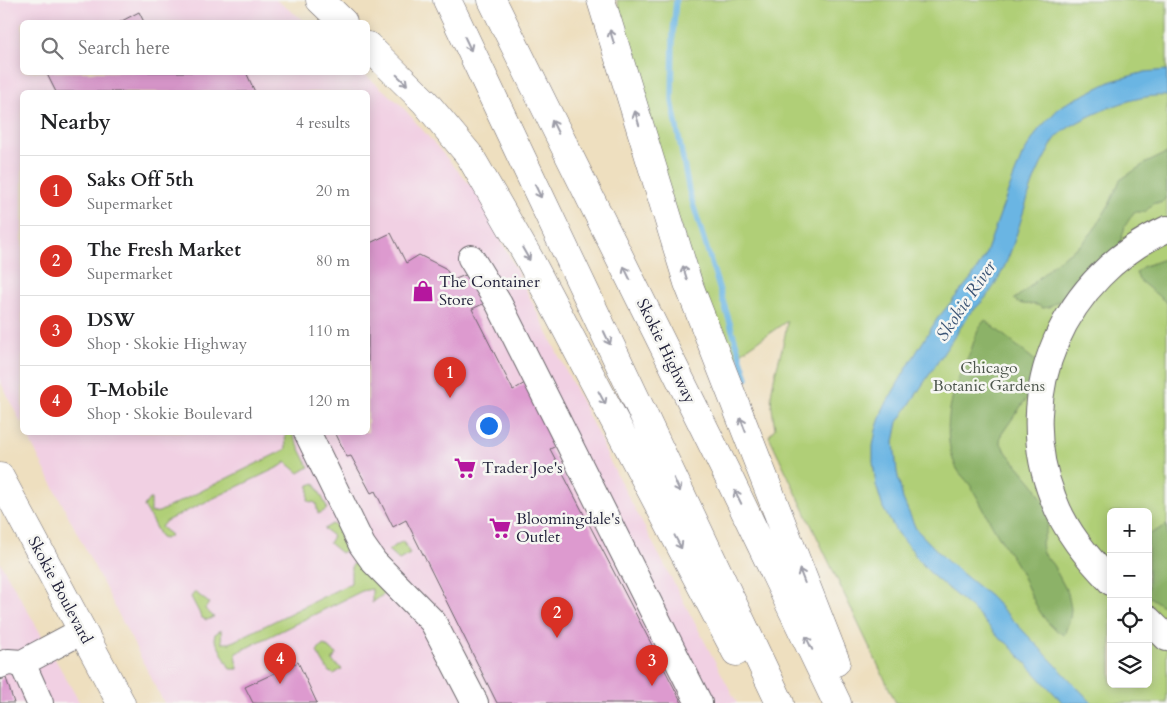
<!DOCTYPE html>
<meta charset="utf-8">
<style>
body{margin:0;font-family:Cardo,serif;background:#f2f2f2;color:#202124}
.controls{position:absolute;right:15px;bottom:15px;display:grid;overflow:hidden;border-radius:8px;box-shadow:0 2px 12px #0003}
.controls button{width:45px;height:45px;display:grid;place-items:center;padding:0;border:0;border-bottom:1px solid #e0e0e0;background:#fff;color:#202124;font:25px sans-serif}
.you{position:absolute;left:488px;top:425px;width:18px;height:18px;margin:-12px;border:4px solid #fff;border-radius:50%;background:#1a73e8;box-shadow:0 0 0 8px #1a73e833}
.badge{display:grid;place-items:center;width:32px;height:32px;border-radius:50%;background:#d93025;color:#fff;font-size:16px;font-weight:700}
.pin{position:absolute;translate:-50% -41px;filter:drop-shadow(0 1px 2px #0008)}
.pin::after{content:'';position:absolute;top:26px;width:18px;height:15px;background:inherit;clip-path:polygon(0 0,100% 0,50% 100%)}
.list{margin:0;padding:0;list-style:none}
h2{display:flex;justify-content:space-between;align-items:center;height:65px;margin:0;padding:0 20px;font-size:21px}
h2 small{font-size:16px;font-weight:400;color:#757577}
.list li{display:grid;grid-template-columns:32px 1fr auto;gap:15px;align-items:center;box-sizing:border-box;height:70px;padding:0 20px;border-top:1px solid #e0e0e0}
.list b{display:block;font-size:19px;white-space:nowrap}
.list p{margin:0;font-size:16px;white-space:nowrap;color:#757577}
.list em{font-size:16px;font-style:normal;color:#757577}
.icon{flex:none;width:28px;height:28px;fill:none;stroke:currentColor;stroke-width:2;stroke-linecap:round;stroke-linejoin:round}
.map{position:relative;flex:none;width:1167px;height:703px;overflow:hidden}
.search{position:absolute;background:#fff;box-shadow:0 2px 12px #0003;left:20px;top:20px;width:350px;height:55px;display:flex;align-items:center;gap:12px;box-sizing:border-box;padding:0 18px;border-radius:8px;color:#757577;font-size:19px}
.panel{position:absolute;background:#fff;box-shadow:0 2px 12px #0003;left:20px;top:90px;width:350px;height:345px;border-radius:8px}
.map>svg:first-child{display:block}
</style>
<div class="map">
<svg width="1167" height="703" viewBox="0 0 1167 703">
<rect width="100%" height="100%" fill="#f6f6f2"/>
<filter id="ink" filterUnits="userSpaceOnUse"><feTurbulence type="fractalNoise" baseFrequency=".02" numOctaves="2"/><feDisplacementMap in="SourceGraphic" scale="10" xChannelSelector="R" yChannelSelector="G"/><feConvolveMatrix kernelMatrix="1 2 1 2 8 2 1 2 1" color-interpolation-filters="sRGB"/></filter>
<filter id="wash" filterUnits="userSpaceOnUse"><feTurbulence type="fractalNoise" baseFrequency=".0096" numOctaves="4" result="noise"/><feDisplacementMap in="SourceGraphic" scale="20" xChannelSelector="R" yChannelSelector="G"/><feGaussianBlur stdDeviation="1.12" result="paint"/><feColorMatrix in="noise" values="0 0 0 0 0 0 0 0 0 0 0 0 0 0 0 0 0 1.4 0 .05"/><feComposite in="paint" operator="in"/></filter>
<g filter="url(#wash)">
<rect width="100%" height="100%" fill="#eedfbf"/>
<path fill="#f1d0e3" d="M0,0h276l30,22h-284v50l341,1 37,31 79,91 122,246 7,17 129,245h-573l-138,-270 342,-1v-340h-346v333l-22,-44z
M0,562l80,141h-80z"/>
<path fill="#b0cf77" stroke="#697859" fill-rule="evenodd" d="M617,0h550v703h-271l-127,-267 6,-8c-2,-13 -5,-27 -3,-39 4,-23 13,-45 15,-68l-59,41 -69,-195zM1111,512h37v172h-37z
M285,433h7l17,34 -10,6 -13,-11 -5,4 -115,55 -5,6 10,8 -6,4 -4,-1 -17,-32 5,-7h2v14l8,-1 127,-63z
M315,483l12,24 -1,3 -8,4 -2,-11 -8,-2 1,-16z
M332,524l5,2 12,20 -1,3 -7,4 -12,-10 4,-7 -9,-7z
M403,541l7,13 -11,6 -11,-10z
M353,564h5l27,29 -13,10v-14l-10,2 -126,62 2,16h-8l-16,-31 1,-4 6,-4 1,13h8l121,-60v-16z
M195,592l14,11 -4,6 9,8 -7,3 -5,-2 -11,-21z
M324,645l13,9 -5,7 10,8 -8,5 -5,-2 -12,-20 2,-4z"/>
<path fill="#8cb268" stroke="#576a52" d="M1167,153v41l-2,5 -4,4h-7l-9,9h-11l-9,14 -5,19 -46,45 -25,17 -6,1c-11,-8 -20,1 -29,-9l10,-7 33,-31 25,-17 11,-13 16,-26 11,-25 24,-16z
M1167,258v45l-28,-23 -3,-7 6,-6z
M985,320l53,43 -6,29 -8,10 -23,33 -1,7 7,11 27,32 16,28 -2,12 -7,20 2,8 10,12 15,28 3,16 -1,10 -6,16c-26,-13 -33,-44 -46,-68 -6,-11 -14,-21 -20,-32 -10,-16 -18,-34 -28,-50 -4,-6 -11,-11 -14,-18 -16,-35 -5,-77 12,-110 6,-12 8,-28 17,-37z
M1167,525v81l-6,-1 -13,-9v-61z"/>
<path fill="#6bb5e3" stroke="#466c8f" d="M1167,70v26c-22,-2 -46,7 -66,15 -15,7 -34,15 -45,27 -4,5 -7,12 -10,17 -29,50 -28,120 -76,158l-72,109 -4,20 3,30 6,27 13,30 31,32 43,35 102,107h-29l-56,-60 -8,-5 -22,-25 -44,-37 -17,-19 -3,-6 -16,-18 -14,-25 -7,-23 -3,-23v-16l3,-16 7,-21 25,-43 29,-47 35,-42 13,-21 24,-67 13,-33 17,-27 22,-23 51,-25 33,-9z"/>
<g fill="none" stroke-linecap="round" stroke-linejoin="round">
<path stroke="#6bb5e3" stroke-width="5.5" d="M676,0l-3,33 -1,68 17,90 58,187"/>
</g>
<g id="blocks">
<path fill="#dd9acf" d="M139,12l5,10h-24z
M46,72h200l9,20h-199z
M391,233l15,30 13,-8 26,13 8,12 15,-6 17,29 -13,6 41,81 12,-7 33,62 -8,4 132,254h-185l-91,-183 -13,7 -18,-36 -4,2 -20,-37 -4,1 -12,-25h33v-188z
M298,662l19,41h-64l-8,-16z
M6,678l8,25h-14v-23z"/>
</g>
</g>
<g filter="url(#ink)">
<use href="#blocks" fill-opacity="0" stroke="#696469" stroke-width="1"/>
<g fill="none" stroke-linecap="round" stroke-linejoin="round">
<g stroke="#696469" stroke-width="28">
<path id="minor" d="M471,258l28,46 200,399
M307,432l55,113 12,17 59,60 42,81
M1111,582c-24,-25 -46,-51 -58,-84 -42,-106 12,-223 114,-269
M1148,619l19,19
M22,663l60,-32
M0,665l8,-3 14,1 18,40"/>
</g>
<g stroke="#696469" stroke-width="29">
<path id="major" d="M0,477l121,226"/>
</g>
<g stroke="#696469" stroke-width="29">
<path id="highway" d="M320,0l23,22
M447,0l333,703
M492,0l236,476 109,227
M601,0l87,283 148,379
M368,46l57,56 45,54 60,104 206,392"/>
</g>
<use href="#minor" stroke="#fff" stroke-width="26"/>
<use href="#major" stroke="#fff" stroke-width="28"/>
<use href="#highway" stroke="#fff" stroke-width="28"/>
</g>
<defs><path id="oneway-shaft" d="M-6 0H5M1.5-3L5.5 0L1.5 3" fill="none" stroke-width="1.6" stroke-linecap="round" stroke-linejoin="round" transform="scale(1.25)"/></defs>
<g stroke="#9c9ca7">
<use href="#oneway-shaft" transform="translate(612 37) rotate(-107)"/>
<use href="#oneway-shaft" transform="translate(468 44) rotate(65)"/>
<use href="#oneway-shaft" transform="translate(402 80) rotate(44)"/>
<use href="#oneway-shaft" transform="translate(637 118) rotate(-107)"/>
<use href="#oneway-shaft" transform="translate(555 127) rotate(-116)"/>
<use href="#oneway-shaft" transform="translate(538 191) rotate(65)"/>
<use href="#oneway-shaft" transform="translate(526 254) rotate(60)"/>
<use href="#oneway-shaft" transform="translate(627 273) rotate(-116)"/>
<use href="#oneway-shaft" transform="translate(685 273) rotate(-107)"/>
<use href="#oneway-shaft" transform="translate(607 338) rotate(65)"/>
<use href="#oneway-shaft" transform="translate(602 398) rotate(62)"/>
<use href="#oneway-shaft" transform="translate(743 425) rotate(-111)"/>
<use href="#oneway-shaft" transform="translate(677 485) rotate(65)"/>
<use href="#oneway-shaft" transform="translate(738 497) rotate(-116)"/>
<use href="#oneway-shaft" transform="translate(678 542) rotate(62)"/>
<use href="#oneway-shaft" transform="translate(802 576) rotate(-111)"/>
<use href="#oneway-shaft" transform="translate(809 643) rotate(-116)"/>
</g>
</g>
<defs>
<g id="shop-bare" transform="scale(1.725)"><path d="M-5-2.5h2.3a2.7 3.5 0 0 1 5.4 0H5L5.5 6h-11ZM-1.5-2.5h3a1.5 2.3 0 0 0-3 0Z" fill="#b5179e" stroke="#f6f6f2" stroke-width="2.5" paint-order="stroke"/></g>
<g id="supermarket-bare" transform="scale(1.725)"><path d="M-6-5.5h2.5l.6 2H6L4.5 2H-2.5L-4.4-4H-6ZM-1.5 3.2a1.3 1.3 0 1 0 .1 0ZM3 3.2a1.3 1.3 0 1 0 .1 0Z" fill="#b5179e" stroke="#f6f6f2" stroke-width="2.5" paint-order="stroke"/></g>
</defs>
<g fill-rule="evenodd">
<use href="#shop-bare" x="423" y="291"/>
<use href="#supermarket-bare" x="465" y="468"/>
<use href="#supermarket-bare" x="500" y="528"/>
</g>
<g text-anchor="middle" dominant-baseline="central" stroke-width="5" stroke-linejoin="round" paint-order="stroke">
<g font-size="16" fill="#22223b" stroke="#f6f6f2" text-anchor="start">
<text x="439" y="282">The Container<tspan x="439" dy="18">Store</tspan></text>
<text x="482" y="468">Trader Joe's</text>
<text x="516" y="519">Bloomingdale's<tspan x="516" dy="18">Outlet</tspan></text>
</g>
<g font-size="16" fill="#22223b" stroke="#f6f6f2">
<text transform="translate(666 351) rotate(64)">Skokie Highway</text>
<text transform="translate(60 590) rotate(62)">Skokie Boulevard</text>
</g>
<g font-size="16" fill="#4d564d" stroke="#f6f6f2">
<text x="989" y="368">Chicago<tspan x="989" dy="18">Botanic Gardens</tspan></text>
</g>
<g font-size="18" font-style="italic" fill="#3c5576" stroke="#f6f6f2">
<text transform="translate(966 301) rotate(-56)">Skokie River</text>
</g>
</g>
</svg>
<div class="controls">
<button>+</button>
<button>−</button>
<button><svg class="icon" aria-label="locate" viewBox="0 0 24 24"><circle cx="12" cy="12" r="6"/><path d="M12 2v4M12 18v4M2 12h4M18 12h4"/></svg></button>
<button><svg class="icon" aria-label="layers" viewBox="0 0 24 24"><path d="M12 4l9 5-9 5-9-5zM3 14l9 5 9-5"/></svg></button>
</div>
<div class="you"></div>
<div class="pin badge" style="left:450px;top:398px">1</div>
<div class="pin badge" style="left:557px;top:638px">2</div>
<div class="pin badge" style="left:652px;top:686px">3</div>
<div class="pin badge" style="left:280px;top:684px">4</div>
<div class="search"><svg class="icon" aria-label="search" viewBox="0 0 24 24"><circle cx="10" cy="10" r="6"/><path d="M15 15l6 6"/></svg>Search here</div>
<section class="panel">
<h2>Nearby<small>4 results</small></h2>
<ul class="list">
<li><span class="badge">1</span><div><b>Saks Off 5th</b><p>Supermarket</p></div><em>20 m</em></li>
<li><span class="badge">2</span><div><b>The Fresh Market</b><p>Supermarket</p></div><em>80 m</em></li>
<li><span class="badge">3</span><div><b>DSW</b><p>Shop · Skokie Highway</p></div><em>110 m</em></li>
<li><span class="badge">4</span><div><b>T-Mobile</b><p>Shop · Skokie Boulevard</p></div><em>120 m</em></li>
</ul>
</section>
</div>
